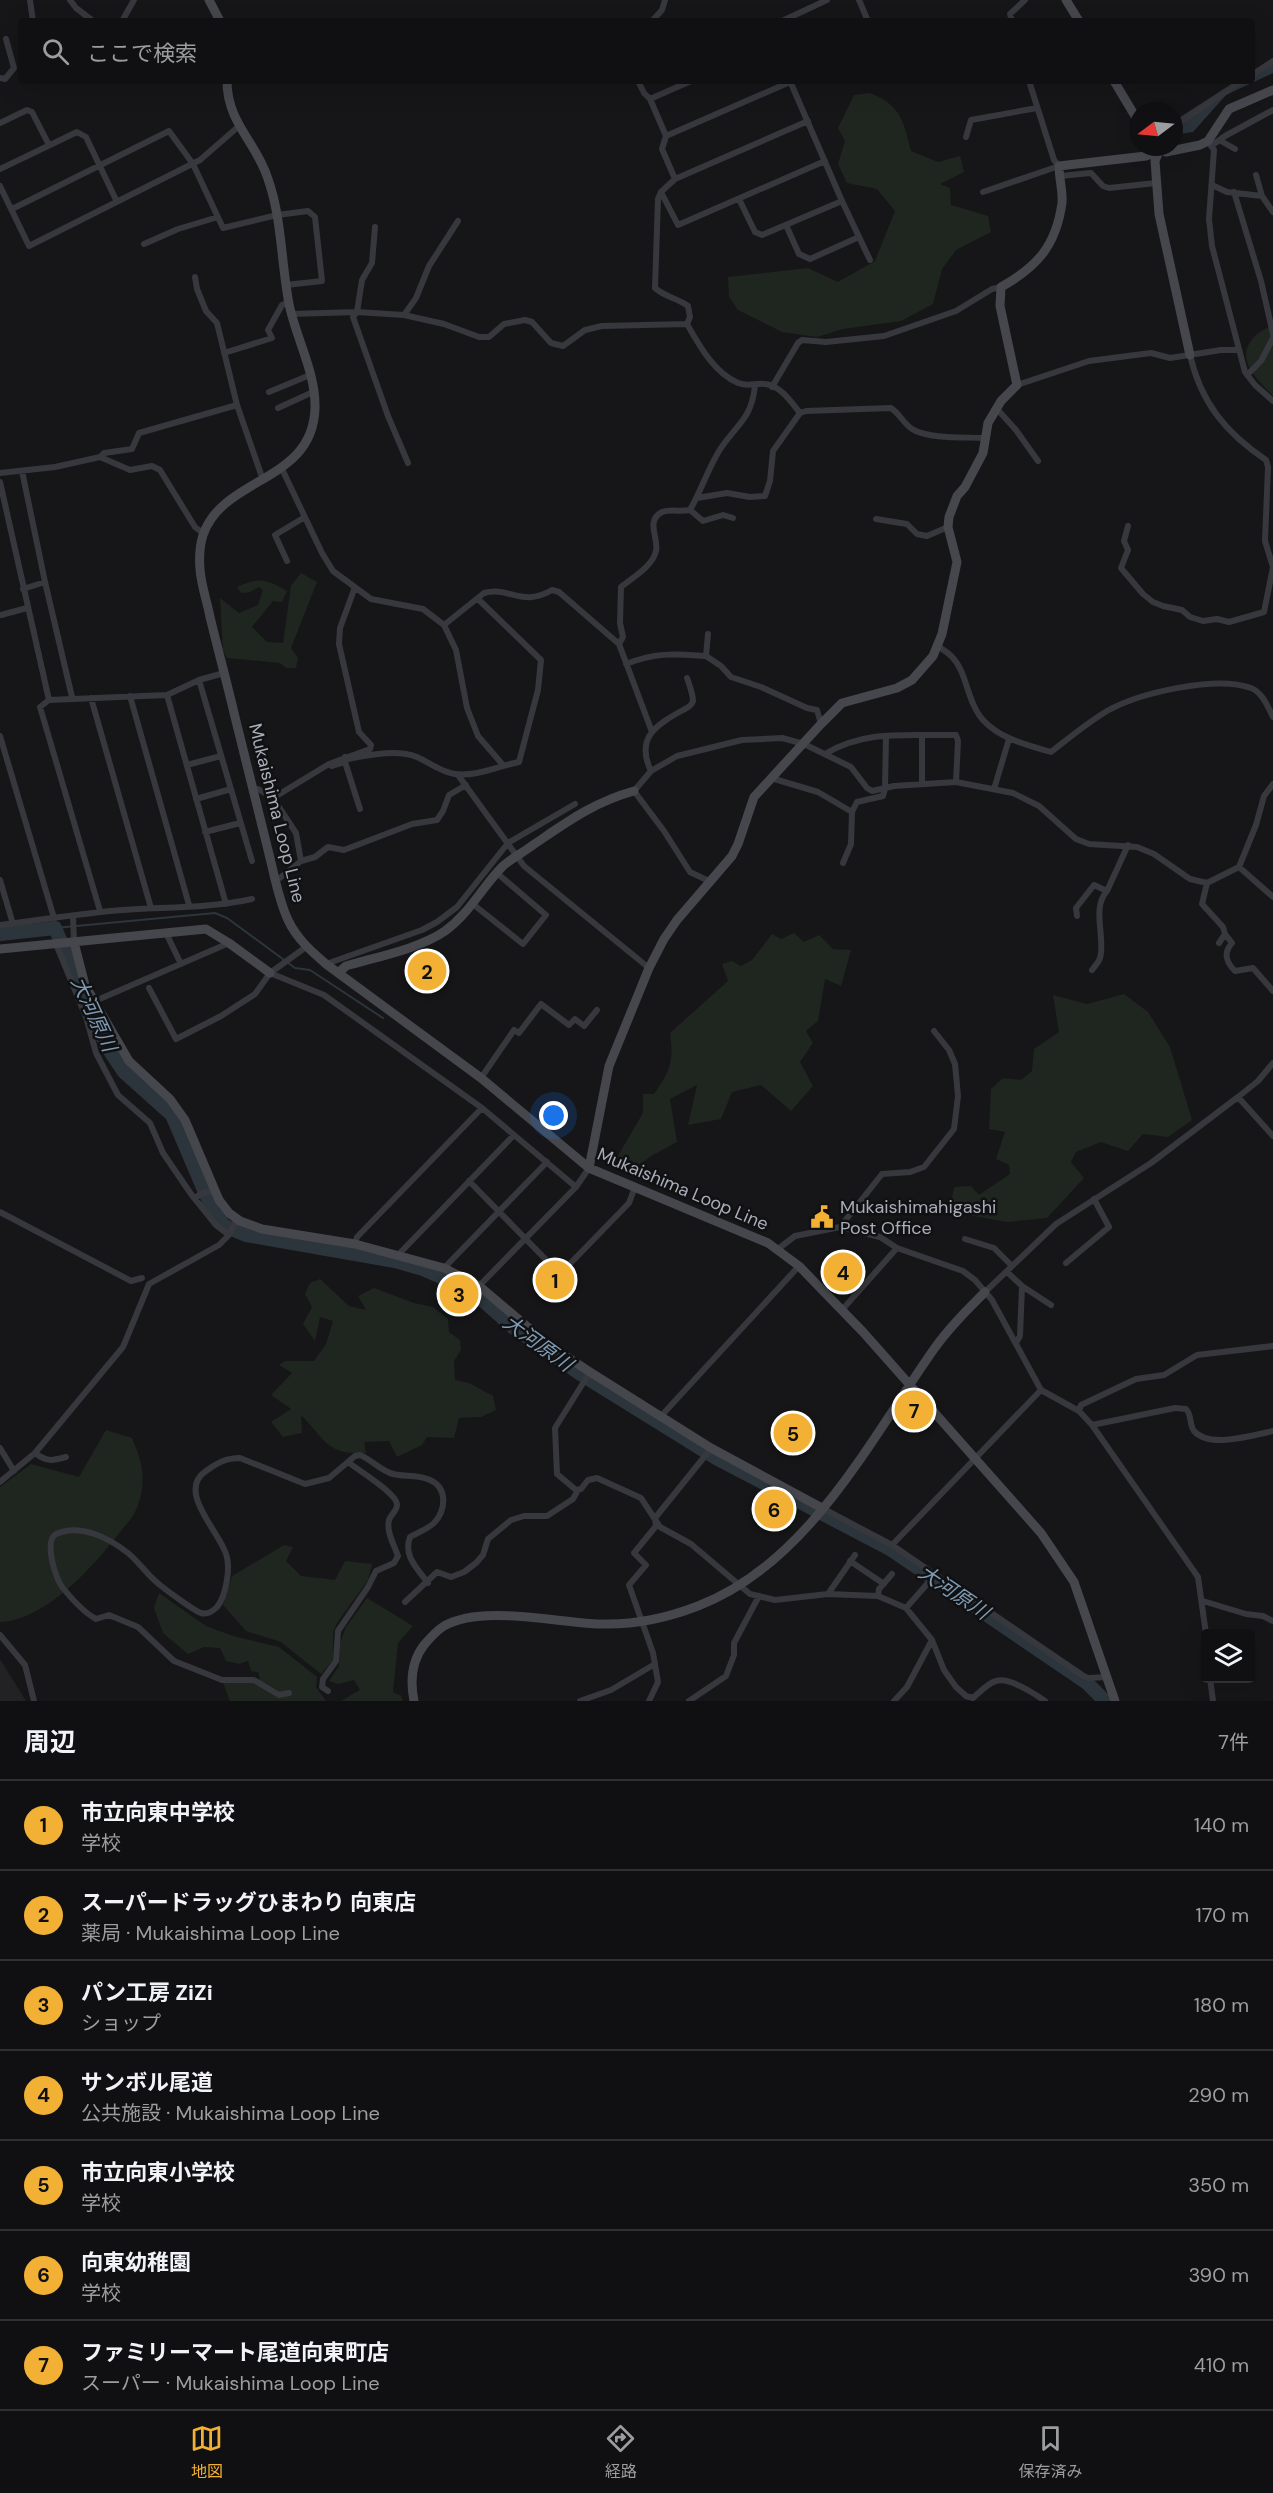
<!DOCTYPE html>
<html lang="ja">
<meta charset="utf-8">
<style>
body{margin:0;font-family:"DM Sans","Noto Sans JP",sans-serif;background:#1e1e20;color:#f1f3f6}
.controls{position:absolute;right:18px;bottom:18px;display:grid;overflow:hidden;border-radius:6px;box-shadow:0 6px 24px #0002}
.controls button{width:54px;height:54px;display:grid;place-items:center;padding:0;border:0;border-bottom:2px solid #303032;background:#101012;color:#f1f3f6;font:30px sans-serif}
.compass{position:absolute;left:1129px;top:102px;width:54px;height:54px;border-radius:50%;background:#101012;box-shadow:0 6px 24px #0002;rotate:254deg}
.you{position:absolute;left:554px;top:1116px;width:21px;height:21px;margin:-15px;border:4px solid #fff;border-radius:50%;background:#1a73e8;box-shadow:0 0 0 9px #1a73e833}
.badge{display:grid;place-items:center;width:39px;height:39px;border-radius:50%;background:#f2b134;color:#111;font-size:20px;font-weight:700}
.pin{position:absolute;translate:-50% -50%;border:3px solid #fff;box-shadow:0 2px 6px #0006}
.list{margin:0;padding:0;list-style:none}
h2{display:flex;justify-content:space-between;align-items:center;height:78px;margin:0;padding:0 24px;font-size:26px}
h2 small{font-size:20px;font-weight:400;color:#9c9d9f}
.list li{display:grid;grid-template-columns:39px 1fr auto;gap:18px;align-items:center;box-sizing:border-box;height:90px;padding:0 24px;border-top:2px solid #303032}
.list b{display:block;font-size:22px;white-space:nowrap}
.list p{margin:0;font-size:20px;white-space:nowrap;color:#9c9d9f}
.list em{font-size:20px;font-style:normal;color:#9c9d9f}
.icon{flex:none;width:33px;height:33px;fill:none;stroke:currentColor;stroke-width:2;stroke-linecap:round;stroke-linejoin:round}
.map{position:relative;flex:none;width:1273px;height:1701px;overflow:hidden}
.search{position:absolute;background:#101012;box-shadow:0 6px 24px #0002;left:18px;right:18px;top:18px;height:66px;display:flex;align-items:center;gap:15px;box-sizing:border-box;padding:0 21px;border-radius:6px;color:#9c9d9f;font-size:22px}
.sheet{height:708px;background:#101012}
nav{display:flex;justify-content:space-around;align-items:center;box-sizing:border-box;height:84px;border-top:2px solid #303032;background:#101012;font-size:16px;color:#9c9d9f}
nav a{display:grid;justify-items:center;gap:3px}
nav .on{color:#f2b134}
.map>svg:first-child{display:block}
</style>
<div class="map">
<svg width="1273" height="1701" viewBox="0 0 1273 1701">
<rect width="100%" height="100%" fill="#161618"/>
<path fill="#222225" d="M0,1659l26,42h-26z"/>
<path fill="#1e261f" d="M870,93c32,13 33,28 41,58l27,11 22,-6 4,16 -24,12 10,4 1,17 37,11 3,16 -35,18 -14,19 -9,35 -32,17 -58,8 -26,8 -35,-5 -44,-22 -9,-13 -1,-20 80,-9 30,14 37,-21 20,-50 -18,-22 -30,-6 -9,-19 7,-23 -7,-13 16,-33z
M1273,325v71c-14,-16 -39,-35 -20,-58 4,-5 14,-10 20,-13z
M301,573l16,9 -26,66 7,10 -2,10h-10l-6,-5 -53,-5 -4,-8 -3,-52 19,15 19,-8 5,-15 -4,-3 -9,5 -9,1 -4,-6c22,-10 29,-8 50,4l-5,11 -9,-1 -21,26 15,15 16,1 8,-57z
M794,933l10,9 15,-7 14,14 18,1 -10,36 -16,-7 -7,42 -12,10 7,12 -13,19 13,24 -22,25 -30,-26 -29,7 -11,27 -33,6 9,-40 -27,14 7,43 -26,14 -20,15 -19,-5 31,-53v-19h11c16,-22 20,-33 16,-61l58,-52 -6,-17 10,-3 9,5 11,-6 20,-26 9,5z
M1124,994l24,18 22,35 22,73 -24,17 -25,-3 -15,17 -27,-9 -25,10 -5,10 13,16 -37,40 -40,4 -50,-9 -5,-15 2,-11 17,-1 8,9 31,-21 -1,-9 -13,-6 9,-27 -16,-3 2,-40 12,-11 18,2 11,-9 2,-22 25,-17 -6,-37 34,9z
M320,1279l29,27 17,4 -8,-14 16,-8 40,15 19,4 15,12 1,13 11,8 1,10 -7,11 1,19 14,3 24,13 3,14 -15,7 -22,1 -5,20 -27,-1 -5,8 -25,12 -8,-16 -25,1 2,11c-40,2 -40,-13 -65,-38l1,18 -19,4 -12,-15 20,-13 -20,-14 21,-22 -13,-8 6,-4h29l12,-17 7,-23 -13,-4 -5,24 -12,-17 9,-17 -7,-13 5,-11z
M106,1430l26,8c10,23 15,42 6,67 -3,10 -12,20 -18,27 -25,33 -75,89 -120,90v-135l31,-23 48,13z
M284,1545l9,2 -7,14 15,15 34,4 10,-19 27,3 -4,16 -31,43 -4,10v27l-12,14 -40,-32 -35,-11 -23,-26 9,-29z
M159,1593l47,33 27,10 46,11 38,30 -1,10 10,14h-96l-7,-18 32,-2 5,-2 -2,-7 -7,-1 -3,-10 -9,3 -13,-3 -6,-13 -16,-1 -16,7 -25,-21 -9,-25z
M367,1598l46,28 -15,17 -5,49 8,4 2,5h-62l19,-11 -6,-10 -16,4 -9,-3 10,-15 1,-23 6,-16z"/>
<path fill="#2c353c" d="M1273,59v14l-47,22 -33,37 -19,3v-14l62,-40h16v-10z"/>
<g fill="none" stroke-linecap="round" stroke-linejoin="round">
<path stroke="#2c353c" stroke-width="2" d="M55,928l160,-15 12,5 68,50 15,2 73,48"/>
<path stroke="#2c353c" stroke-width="14" d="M0,934l55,-6 51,117 18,27 48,43 41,96 12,15 21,9 149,26 28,8 48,21 43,38 65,45 137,85 174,91 197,134 18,18"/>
<path stroke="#37383d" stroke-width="6" d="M30,0l3,21
M70,0l6,8 17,13
M859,0l9,21
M122,21l12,-21
M652,21l10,-11 3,-10
M782,21l45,-21
M1012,21l-2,-7 15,-14
M1252,75l21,-14
M0,78l5,1 9,-11 -8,-29
M638,81l6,12 6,6 41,-18
M790,81l52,120 28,59
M650,99l16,37
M808,121l-133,58 -14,13 17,33 147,-64
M0,123l27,-13 5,2 17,33
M1174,126l68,-45
M966,137l5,-17 66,-12
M1208,141l6,9 -5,69 3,27 33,126 10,13 18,16
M1221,141l14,8
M1211,146l14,-10 48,-26
M0,169l77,-37 9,5 31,65
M1256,175l6,21
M1060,176l31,-3 12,13 6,2 47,-5
M675,179l-13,-30 4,-13 124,-54
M1212,185l15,7 35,4 11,16
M0,186l29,60 171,-86 39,-34
M983,192l76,-26 -5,-6 -25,-79
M1234,192l27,89 12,53
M739,199l16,33 7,3 80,-34
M12,209l157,-78 24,33 30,64 54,-13 31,-4 7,6 7,64 -36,4
M786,225l13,29 11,5 49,-22
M375,227l-3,36 -10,17 -5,32 -4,5 35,99 20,47
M144,244l34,-15 40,-12
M195,277l2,12 9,22 11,12 20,82 26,75
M291,314l66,-2 47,3 40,9 35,13h10l15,-13 21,-4 7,2 19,21 12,3 22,-16 17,-4 85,-2 3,-7 -2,-11c-11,-8 -23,-9 -33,-18l3,-89 3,-7
M404,315l12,-17 13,-32 29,-45
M687,324c12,21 27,49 51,59 10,4 17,0 27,1 15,1 27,19 35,29
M224,353l48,-15 -4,-8 14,-25 7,-3
M1247,375l14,-14 12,-23
M1017,385l72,-24 62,-8 19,5 51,-8h17
M772,387l26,-44 4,-3 24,2 58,-6 72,-25 36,-22 9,-2
M269,392l41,-17
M278,408l35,-16
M997,409l19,21 22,31
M100,457l4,-4 28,-4 7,-16 98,-28
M282,469l40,84 11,18 38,28 52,10 21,16 12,25 11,58 11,28 25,29
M22,471l23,111 27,115
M0,473l55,-6 45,-10 30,13 22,-4 8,4 35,57 9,7
M0,482l49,218
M697,498l30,-5 23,4 15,-1 5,-15 3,-30 27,-38 6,-2 85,-3c9,6 12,15 21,21 15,10 54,8 72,9
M690,510l13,11 20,-6 10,3
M876,519l31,5 10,10 10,2 21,-9
M1128,526l-4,15 4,9 -7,18 22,26 10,8 10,4 19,4 8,7 13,4 14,-2 12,3 35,-10 9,-45 -8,-26 3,-74 -2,-7c-40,-27 -65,-57 -76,-105
M287,561l-12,-26 30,-18
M23,589l22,-7
M1,615l26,-7
M444,625l40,-32c26,-7 37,15 68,-3l7,2 60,52 33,88
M708,634l-2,22 15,10 10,11 30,10 46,21 10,2 4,14
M619,644l4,-7 -3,-14 1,-36c11,-9 32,-21 35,-36 3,-13 -11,-30 6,-39 8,-3 19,0 28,-2 11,-19 17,-39 29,-59 17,-27 32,-30 36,-65
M938,646c5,4 11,7 15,12 14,15 14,44 30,62 17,19 45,25 68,32 18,-14 36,-29 56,-41 32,-18 109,-36 144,-23 11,4 17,19 22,29
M626,664c30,-12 49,-10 80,-8
M199,680l53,181
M167,695l59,209
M130,696l59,209
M91,698l60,210
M0,736l54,182
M922,736v48
M825,754c41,-25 85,-18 131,-19l2,6 -2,41
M345,757l3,2c22,-4 48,-10 69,-2 13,6 24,15 38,17 21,3 44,-8 64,-12l19,-72 3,-30 -63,-61
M187,765l34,-9
M332,766l13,-4 15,47
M651,771c-16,-33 5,-46 32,-61 4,-2 9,-4 10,-9 0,-7 -4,-17 -6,-23
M458,775l66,91 125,102
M771,778l47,14 34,20 5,-10 26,-6 2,-7 1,-53
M994,789l15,-50
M253,790l5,-1 15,9 56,-34 41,-15 1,-4 -12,-13 -20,-88 1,-16 15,-41
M273,798l23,35 5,28
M196,799l35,-10
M205,832l35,-9
M843,863l8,-19 1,-32
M1239,867l34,30
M0,880l13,44
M276,881l25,-20 14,-4 13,-10 16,3 68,-26 25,-4 6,-9 6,-16 17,-10
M709,881l-19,-9 -26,-41 -30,-40 17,-20 26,-15 65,-16 40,-2 22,6 47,23 16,21 5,3 22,-5 62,-4 57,11 26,13 37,33 13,5 48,3 17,7 36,25 17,4 32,-16 17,-42 8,-29 9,-12
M1207,883l-5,21 21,23 2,7 -6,9
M474,905l49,39 23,-29 -48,-41
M100,911l-60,-204 9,-7 118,-5 32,-15 25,-7
M73,916l1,26
M1077,916l-1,-8 18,-23 13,6 21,-46
M0,925c41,-5 82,-12 123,-15 42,-3 88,-2 129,-11
M166,933l15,31
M1225,934l7,9c-9,10 -6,19 3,28l18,-3 20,23
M56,944l30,73 10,36 22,42 32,28 13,30 28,41 25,31 13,10
M326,964l96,-34 15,-8 20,-15 51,-64 67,-39
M1092,970c2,-3 7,-8 8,-12 6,-19 -9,-50 7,-67
M270,973l54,22 158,113 94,79
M149,988l27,51 45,-23 34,-22 15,-21 36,-26
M95,1001l134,-58
M481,1078l33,-48 5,3 22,-29 28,21 6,-6 9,7 13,-16
M1238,1097l35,39
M469,1181l91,93 69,-71 6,-16
M195,1199l5,-5 15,-4
M0,1212l131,69 11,-3
M840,1227l42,-53 28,-2 14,-5 30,-38 4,-33 -3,-32 -6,-14 -15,-19
M965,1239l29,9 18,18
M355,1244l2,-7 125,-129
M778,1249l17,-13 45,-9 40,10 17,11 66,23 12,9 17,20 49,90 38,21 13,14 106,152 8,57
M399,1254l115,-119
M1066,1263l43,-36 -15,-28
M444,1268l103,-106
M1007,1272l15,14 29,19
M479,1286l97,-99 13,-19
M985,1292l71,-68 95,-61 87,-66 20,-16 15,-18
M841,1311l56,-63
M1016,1343l4,-7 2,-50
M590,1372l-35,56 2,46 19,16 5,-1 7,-9 9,-2 44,20 19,29 31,17 59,50 25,6 53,-6 50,2 28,12 26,32 12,30 12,17 10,9 7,2c7,-6 15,-15 23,-17 13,-4 39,13 49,20
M1079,1411l2,-6 55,-26 28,-4 33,-20 76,-9
M662,1415l137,-149
M1092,1425l83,-17 11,1c6,6 3,15 8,22 15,18 60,4 79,0
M0,1448l14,23
M35,1453c12,9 17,8 31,4
M0,1482l35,-29 88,-106 26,-63 70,-39 10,-10 8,-16
M822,1508l70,37 191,131 6,2 18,-1
M892,1545l149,-155
M850,1561l34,23
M828,1594l27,-39
M878,1596l1,-7 13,-15
M1203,1601l43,13 17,2 10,5
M405,1602l32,-30 14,5 13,-5 12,-9 7,-8 5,-16 23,-19 13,-4h23l26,-17 5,-9
M906,1608l29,-33
M0,1635l25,30 9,36
M1210,1678l3,23
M328,1691l-6,-4 1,-8 13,-18 2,-30 30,-44 8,-16 18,-8 4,-7c-4,-11 -12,-25 -9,-36 2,-6 9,-10 8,-16 -1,-11 -39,-34 -49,-42
M289,1693l-10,2 -25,-15h-32l-48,-19 -36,-34 -29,-12 -13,4c-11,-6 -25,-21 -33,-31 -8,-9 -19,-47 -7,-54 24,-11 53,4 72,19 11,9 20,23 32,32 6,5 36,27 41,28 7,2 12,-2 16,-6 9,-11 14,-40 9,-53 -7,-23 -50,-63 -20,-83 11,-8 20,-13 34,-13l65,26 24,-6 26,-22 5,-1c12,5 21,16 33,19 11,3 25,0 37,6 18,8 16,30 4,43 -6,6 -17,10 -24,14 -7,19 7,31 18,46
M580,1701l31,-11 44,-26
M649,1701l9,-19 -5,-29 -24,-68 17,-20 -12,-12 22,-27 -1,-8 54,-67
M689,1701l37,-25 8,-21v-12l25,-47
M894,1701l13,-14 25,-47"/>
<path stroke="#45474d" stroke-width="9" d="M209,0l11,21
M1066,0l13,21
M227,81c0,42 30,62 41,98 14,40 13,83 21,125 7,34 27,69 26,104 -2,75 -92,68 -112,127 -3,10 -4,23 -3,34 1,16 7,32 10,48 8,33 17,66 25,100 11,44 22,88 33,133 6,23 10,49 20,70 9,19 23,31 38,44l155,114 108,90 179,75 31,23 64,66 178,201 33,49 41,119
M1114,81l24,40
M1156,148l10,4 34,-7 8,-4 21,-32 44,-19
M1159,151l-4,10 4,53 31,141
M74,942l11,43 44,76 41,38 15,21 34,80 10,13 11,8 22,8 93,15 89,24 35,18 70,59 41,27 121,76 111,60
M0,949l206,-20 23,14 41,30
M338,973l8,-7c30,-9 73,-17 99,-35 25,-18 37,-44 58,-65 9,-8 21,-14 30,-21 34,-23 61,-43 101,-54
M589,1168l20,-102 40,-98 15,-29 13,-19 55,-64 6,-12 16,-47 67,-73 21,-21 55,-15 15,-8 21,-24 9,-22 15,-72 -9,-35 1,-10 8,-21 8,-9 18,-34 5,-30 13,-22 16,-16 -17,-79 1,-19c36,-20 55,-41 61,-84 1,-12 -3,-25 -3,-37l87,-10 13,-5
M414,1701c-4,-20 -3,-39 10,-56 6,-7 12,-14 20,-19 38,-22 113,-3 157,-2 33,1 66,-6 97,-18 110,-42 172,-166 236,-257 15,-21 33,-39 51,-57"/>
</g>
<defs>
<g id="civic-bare" transform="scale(1.8)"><path d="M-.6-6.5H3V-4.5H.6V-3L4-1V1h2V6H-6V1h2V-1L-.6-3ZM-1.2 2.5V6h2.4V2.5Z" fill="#f2b134" stroke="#111113" stroke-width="2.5" paint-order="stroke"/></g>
</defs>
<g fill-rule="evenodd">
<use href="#civic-bare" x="822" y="1217"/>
</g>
<g text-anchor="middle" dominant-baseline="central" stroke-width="5" stroke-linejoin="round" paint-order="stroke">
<g font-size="18" fill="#a8adb8" stroke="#111113">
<text transform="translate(277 813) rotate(76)">Mukaishima Loop Line</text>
<text transform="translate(683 1189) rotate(23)">Mukaishima Loop Line</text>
</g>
<g font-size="18" fill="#a8adb8" stroke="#111113" text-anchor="start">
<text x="840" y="1207">Mukaishimahigashi<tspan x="840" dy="21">Post Office</tspan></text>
</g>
<g font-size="20" font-style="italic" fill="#7f9bb3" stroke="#111113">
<text transform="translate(94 1014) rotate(65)">大河原川</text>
<text transform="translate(538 1343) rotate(36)">大河原川</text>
<text transform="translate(954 1592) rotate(34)">大河原川</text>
</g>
</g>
</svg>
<div class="controls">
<button><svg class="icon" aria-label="layers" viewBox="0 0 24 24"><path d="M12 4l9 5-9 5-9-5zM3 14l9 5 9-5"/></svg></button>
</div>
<svg class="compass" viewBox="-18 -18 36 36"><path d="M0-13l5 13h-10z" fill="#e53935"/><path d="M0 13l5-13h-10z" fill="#9c9d9f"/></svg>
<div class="you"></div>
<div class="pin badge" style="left:555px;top:1280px">1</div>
<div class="pin badge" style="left:427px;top:971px">2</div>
<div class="pin badge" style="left:459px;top:1294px">3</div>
<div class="pin badge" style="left:843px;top:1272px">4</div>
<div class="pin badge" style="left:793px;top:1433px">5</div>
<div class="pin badge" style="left:774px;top:1509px">6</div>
<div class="pin badge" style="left:914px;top:1410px">7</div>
<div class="search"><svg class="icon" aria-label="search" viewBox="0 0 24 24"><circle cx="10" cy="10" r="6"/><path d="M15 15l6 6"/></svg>ここで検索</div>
</div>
<section class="sheet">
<h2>周辺<small>7件</small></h2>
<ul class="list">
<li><span class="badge">1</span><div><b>市立向東中学校</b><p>学校</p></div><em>140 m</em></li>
<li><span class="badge">2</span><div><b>スーパードラッグひまわり 向東店</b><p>薬局 · Mukaishima Loop Line</p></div><em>170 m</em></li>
<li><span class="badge">3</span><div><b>パン工房 ZiZi</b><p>ショップ</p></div><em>180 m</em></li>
<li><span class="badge">4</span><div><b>サンボル尾道</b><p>公共施設 · Mukaishima Loop Line</p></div><em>290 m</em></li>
<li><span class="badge">5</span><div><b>市立向東小学校</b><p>学校</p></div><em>350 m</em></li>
<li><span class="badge">6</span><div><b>向東幼稚園</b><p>学校</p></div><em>390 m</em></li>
<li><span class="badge">7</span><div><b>ファミリーマート尾道向東町店</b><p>スーパー · Mukaishima Loop Line</p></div><em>410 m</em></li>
</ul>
</section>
<nav>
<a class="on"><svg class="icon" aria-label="map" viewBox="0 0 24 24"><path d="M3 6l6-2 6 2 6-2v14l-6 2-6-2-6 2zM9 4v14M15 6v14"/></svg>地図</a>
<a><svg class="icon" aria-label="directions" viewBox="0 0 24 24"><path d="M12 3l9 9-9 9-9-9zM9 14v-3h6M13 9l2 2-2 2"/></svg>経路</a>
<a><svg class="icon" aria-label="saved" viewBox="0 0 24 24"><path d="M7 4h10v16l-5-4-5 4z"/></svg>保存済み</a>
</nav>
